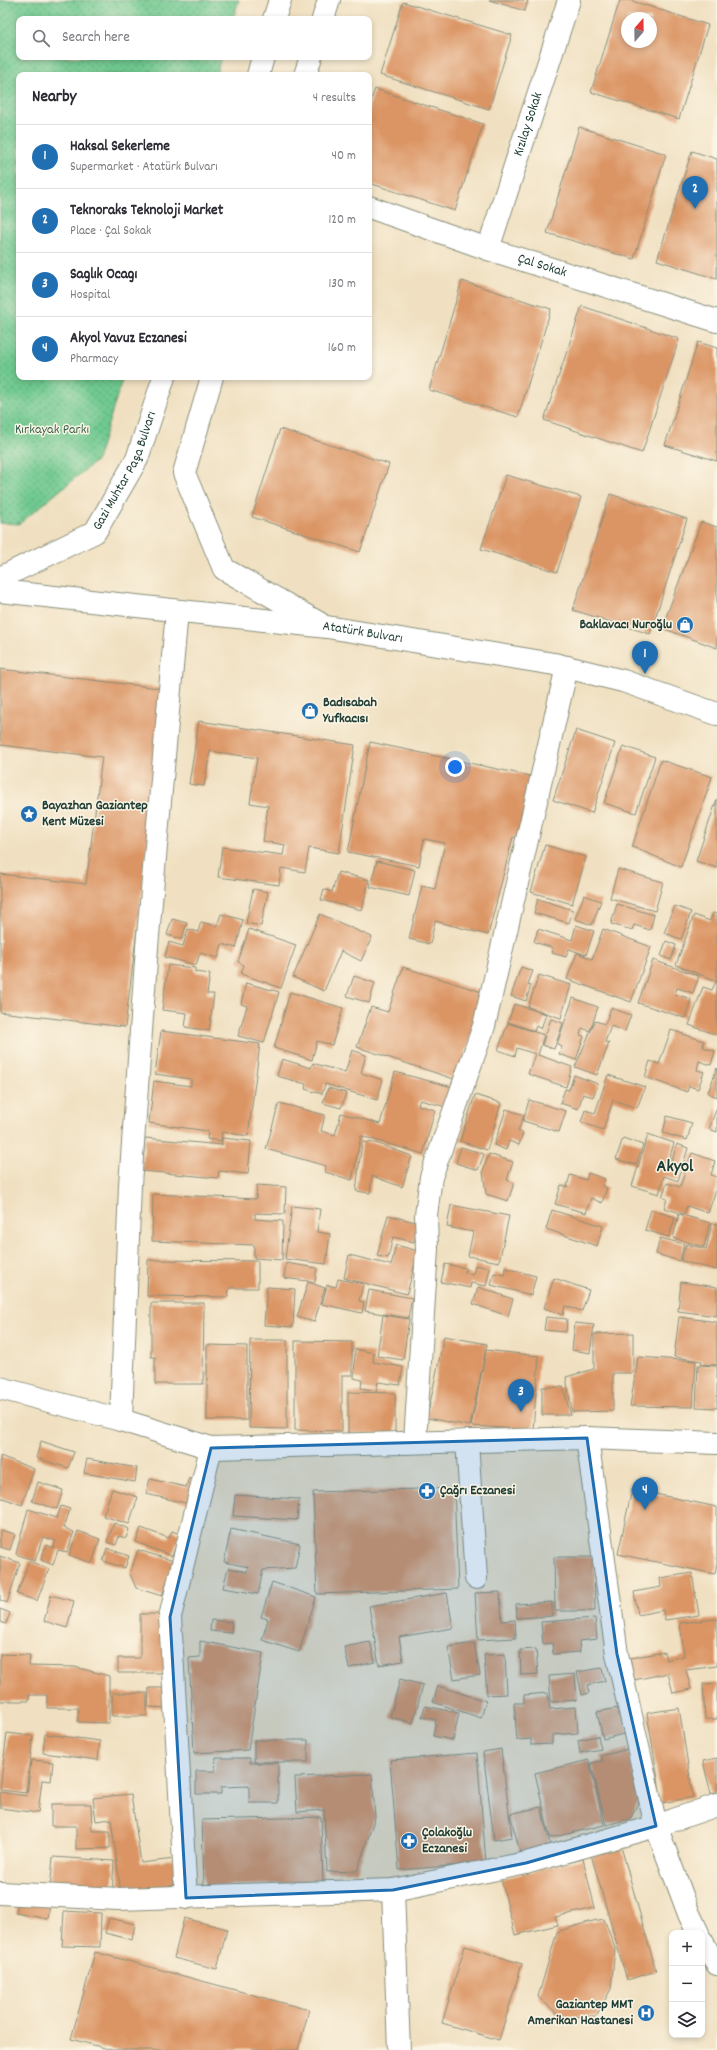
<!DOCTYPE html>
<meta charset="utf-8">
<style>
body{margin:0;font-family:Dekko,sans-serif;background:#f7f7f7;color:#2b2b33}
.controls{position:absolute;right:12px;bottom:12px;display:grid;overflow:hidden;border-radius:8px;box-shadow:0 2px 6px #0003}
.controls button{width:36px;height:36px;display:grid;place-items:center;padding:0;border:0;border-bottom:1px solid #e1e1e2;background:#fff;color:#2b2b33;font:20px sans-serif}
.compass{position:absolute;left:621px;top:12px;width:36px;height:36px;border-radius:50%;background:#fff;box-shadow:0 2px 6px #0003;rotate:20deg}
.you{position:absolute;left:455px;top:767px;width:14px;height:14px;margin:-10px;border:3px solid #fff;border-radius:50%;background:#1a73e8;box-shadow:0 0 0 6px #1a73e833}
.badge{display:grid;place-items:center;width:26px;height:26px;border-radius:50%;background:#1f6fb2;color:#fff;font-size:13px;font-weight:700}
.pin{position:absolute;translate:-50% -33px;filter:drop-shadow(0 1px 2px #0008)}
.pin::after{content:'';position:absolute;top:21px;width:14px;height:12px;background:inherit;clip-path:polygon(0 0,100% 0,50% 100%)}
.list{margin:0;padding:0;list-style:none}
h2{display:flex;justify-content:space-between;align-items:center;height:52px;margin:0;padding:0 16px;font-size:17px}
h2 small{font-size:13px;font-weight:400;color:#7c7c81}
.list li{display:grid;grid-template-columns:26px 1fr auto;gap:12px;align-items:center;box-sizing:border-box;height:64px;padding:0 16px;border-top:1px solid #e1e1e2}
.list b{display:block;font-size:15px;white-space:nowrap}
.list p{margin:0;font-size:13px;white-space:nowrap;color:#7c7c81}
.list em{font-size:13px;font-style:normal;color:#7c7c81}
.icon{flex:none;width:22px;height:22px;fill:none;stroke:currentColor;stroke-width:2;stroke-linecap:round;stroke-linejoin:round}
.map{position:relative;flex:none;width:717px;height:2050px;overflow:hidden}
.search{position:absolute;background:#fff;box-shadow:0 2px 6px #0003;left:16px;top:16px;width:356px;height:44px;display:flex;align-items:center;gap:10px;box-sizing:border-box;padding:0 14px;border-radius:8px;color:#7c7c81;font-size:15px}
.panel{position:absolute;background:#fff;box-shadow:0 2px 6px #0003;left:16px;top:72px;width:356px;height:308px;border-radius:8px}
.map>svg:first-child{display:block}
</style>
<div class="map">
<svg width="717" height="2050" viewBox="0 0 717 2050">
<defs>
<pattern id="park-dots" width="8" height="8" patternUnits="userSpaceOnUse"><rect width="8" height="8" fill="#6fc990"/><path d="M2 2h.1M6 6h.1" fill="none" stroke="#5ba476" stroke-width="1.8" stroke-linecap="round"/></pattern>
</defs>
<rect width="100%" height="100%" fill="#fcf5e5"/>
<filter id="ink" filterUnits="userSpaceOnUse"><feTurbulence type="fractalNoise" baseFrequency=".025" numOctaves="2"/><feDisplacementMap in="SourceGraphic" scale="8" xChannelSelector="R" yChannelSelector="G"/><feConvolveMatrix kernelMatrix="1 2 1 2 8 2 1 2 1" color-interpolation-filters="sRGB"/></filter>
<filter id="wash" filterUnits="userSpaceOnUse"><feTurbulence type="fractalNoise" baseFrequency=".012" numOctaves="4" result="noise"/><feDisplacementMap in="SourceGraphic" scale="16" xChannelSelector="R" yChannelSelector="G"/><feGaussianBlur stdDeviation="0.9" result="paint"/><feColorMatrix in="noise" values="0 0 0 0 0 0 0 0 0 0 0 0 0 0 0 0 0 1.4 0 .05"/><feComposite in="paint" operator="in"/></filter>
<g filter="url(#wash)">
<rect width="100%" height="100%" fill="#f0e0c1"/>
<path fill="url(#park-dots)" stroke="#478362" d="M0,0h239l-6,19h-214v38h202l-5,18h-197v302h104l-26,83 -78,64 -19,-1z"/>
<g id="blocks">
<path fill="#db9565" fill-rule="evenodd" d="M489,0h39l-3,11z
M620,0h9l79,25 -29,94 -88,-27zM627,18h24v24h-24z
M403,2l109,33 -23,74 -109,-34z
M375,89l108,35 -28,87 -86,-28v-77z
M579,127l87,27 -32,105 -87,-26z
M692,151l25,8v120l-60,-19z
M462,281l89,28 -33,108 -89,-27z
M582,306l97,33 -37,114 -98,-33z
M698,342l19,6v113l-52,-16z
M280,429l109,35 -29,88 -108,-35z
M506,475l75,22 -24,75 -76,-23z
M610,494l77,25 -37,115 -77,-24z
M701,522l16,5v121l-55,-20z
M0,669l167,20 -42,338 -125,-15v-138l86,10 16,-127 -102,-12z
M199,721l156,24 -16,108 -30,-5 -4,24 -24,-4 -2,17 -61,-8 4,-30 61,8 2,-10 -22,-4 5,-35 -18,-3 7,-45 -47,-7 -6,35 -15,-2z
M576,730l39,13 -23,70 -39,-13z
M370,742l165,35 -13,62 -9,-2 -25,98 -53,-14 -5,23 -21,-5 13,-53 13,3 10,-46 -21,-4 -5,27 -71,-14z
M623,746l32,11 -19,56 -32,-10z
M661,760l51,17 -31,90 -49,-20z
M717,799v69l-21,-7z
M545,845l41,12 -14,47 -41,-12z
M377,861l38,9 -6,26 -39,-9z
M618,869l45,13 -8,29 -45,-13z
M338,872l31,8 -7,30 -41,-10 3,-11 8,3z
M253,889l15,3 -7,34 -15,-3z
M584,895l17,6 -9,24 -17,-6z
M538,899l35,11 -4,13 -35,-10z
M617,904l37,11 -4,15 -16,-5 -2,5 -21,-6z
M675,906l16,6 -10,27 -17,-6z
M713,913l4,1v67l-41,-16 18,-50 16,6z
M221,914l22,6 -7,28 -14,-4 -4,14 -18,-5 -4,12 -31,-8 4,-15 14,4 5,-17 10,3 3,-10 16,4z
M320,914l52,23 -11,24 -20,-10 -17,40 -31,-14z
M172,919l15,4 -5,16 -15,-4z
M576,925l18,6 -8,24 -17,-6 -3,8 -14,-4 1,-5 -19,-6 4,-13 34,11z
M249,929l47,16 -15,43 -40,-14 3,-9 -6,-3z
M603,929l48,18 -20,55 -64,-23 10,-26 15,6z
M666,941l10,4 -5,15 -10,-4z
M653,960l46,16 -6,17 -16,-5 -2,6 16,5 -6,19 -47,-15z
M168,965l27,3v4l15,2 -3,20h7l-5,37 -24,-4 2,-14 -25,-3z
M403,967l82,26 -28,87 -100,-33 14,-40 17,5z
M521,967l12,4 -5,13 3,1 -5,16 -15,-5z
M539,975l32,10 -10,33 -33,-11z
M354,976l21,7 -6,20 -22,-7z
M716,981h1v54l-28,-10 14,-38 9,3z
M246,983l33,9 -15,51 -26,-7 9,-30 -6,-2z
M290,992l53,16 -11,37 -15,-4 -5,19 -38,-12z
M573,998l25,9 -8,24 -8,-3 -2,7 4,1 -8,24 -17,-6 3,-8 -5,-2z
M514,1004l32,10 -5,15 -5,-3 -2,5 -26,-9z
M611,1008l20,7 -6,16 -14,-5 -6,16 4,1 -12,32 -22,-8 20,-46 10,3z
M551,1019l12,4 -9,26 -12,-4z
M508,1023l36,12 -6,20 34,12 -6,20 -38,-13 7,-20 -18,-6 -2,8 -17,-6z
M671,1030l33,11 -1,6 12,4 -4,14 -12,-4 -2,9 7,2 -6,17 -9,-3 -2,6 -42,-15 5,-16 9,3z
M161,1031l99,13 -12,92 -26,-4 -1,9 -14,-2 1,-8 -59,-8 5,-42 37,5v-7l-36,-5z
M352,1050l14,5 -5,18 22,7 -6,20 -52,-16 -3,10 -17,-5 1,-5 -29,-8 5,-17 29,9 2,-5 32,10z
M717,1068v29l-9,-4z
M395,1072l61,16 -6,20 -30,-8 -2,5 17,5 -12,44 -62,-18 -9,44 -27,-8 1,-6 -60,-17 13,-46 46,12 -4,16 14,4 6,-22 39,11z
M574,1075l24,9 -5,13 -10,-3 -5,15 -18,-6 5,-14 4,1z
M608,1075l37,12 -8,21 -24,-8 -10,30 -22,-8 4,-12 10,3z
M328,1088l18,5 -5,15 -18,-5z
M475,1095l26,8 -14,47 -27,-9z
M529,1100l37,11 -7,21 -36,-11z
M717,1107v25l-8,-3z
M506,1109l18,6 -6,16 5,2 -4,12 -10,-4 -3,9 -12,-5z
M667,1116l25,7 -5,17 -24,-7z
M648,1134l26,9 -6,20 3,1 6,-20 11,4 -10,33 -14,-5 -5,18 -27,-8z
M145,1138l77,7v-7l29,3 -3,33 -29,-3 -1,7 -76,-7z
M623,1138l20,7 -7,20 -20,-6z
M362,1142l14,1 36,13 -10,31 -30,-11 -2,17 -14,-2z
M461,1147l23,7 -6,16 -22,-7z
M692,1153l23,8 -4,14 6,2v10l-9,26 -21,-7 -3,8 -20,-6 3,-9 -5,-2 5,-14 13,4z
M489,1154l24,8 -6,18 7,3 -6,18 -22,-7 -3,-23z
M588,1173l17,6 -3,7 5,2 -5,15 -11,-5 -5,15 -31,-9 6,-19 6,2 3,-12 16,5z
M257,1185l29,2 -1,27 -30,-1v6l28,2 -1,39 -28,-2v-13l-102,-4 1,-47 103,5z
M451,1205l58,11 -10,46 -31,-6 5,-24 -26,-5z
M292,1206l28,3 -3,23 13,2 -4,30 -41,-5z
M552,1210l51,16 -6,20 -51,-17z
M651,1210l24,7 -6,20 -24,-7z
M679,1214l31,9 -6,24 -31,-9z
M388,1215l31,8 -5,19 -21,-5 -5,21 -11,-2z
M712,1223l5,1v46l-36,-9 5,-17 20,5z
M660,1238l24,6 -4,17 -24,-7z
M396,1245l22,6 -11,43 -63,-16 5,-23 42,10z
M148,1260l110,1v27h-29l-1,9 -81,-1z
M286,1263l31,5 -2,14 -31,-4z
M445,1264l21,4 -1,5 8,2 2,-10 15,3 -4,18 -15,-3 -1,5 -29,-6z
M505,1268l31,8 -5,19 -40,-10 3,-12 10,2z
M554,1278l35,12 -7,21 -17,-5 -2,9 -19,-7z
M338,1279l25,5 -4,17 5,1 -2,11 -40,-9 5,-19 9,2z
M308,1282l17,6 -11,34 -17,-5z
M681,1282l36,5v29l-39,-5z
M267,1287l28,2 -2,38 -29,-2z
M478,1287l35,12 -5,17 -35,-12z
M369,1290l43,8 -4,20 -43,-7z
M151,1303h53l-1,81h-48v-27h-4z
M383,1315l26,4 -6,41 -26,-4z
M546,1317l21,2 -1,13 -22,-2z
M679,1317l38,5v43l-16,-1 1,-3 -28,-4z
M575,1323l19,2 -4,28 -18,-3z
M633,1333v40h-20v38l-41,1 -6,-35 28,-8v-35z
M444,1336l43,8 -17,82 -43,-8z
M250,1340h37v89l-38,-1z
M295,1341l57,1v33h-10v56l-47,-1z
M207,1345l40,1v74h-40z
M355,1349l19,4 -1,9 30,5 -3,18 -22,-3 -2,9 -15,-3 1,-8 -8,-2z
M486,1350l53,6 -6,74 -62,-4z
M638,1357l58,4 -3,46 -63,-1z
M698,1365l19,1v42l-21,-1z
M542,1387h21l8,28h-29z
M348,1392l47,1v41l-47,-1z
M41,1441l33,11 -6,16 -32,-10z
M0,1456l34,13 -12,36 -22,-8z
M87,1459l50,9 -2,14 -51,-9z
M189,1478l7,2 -6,24 -44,-10 4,-15 36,8z
M38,1482l25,8 -6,19 -25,-8z
M454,1488l4,101 -141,5 -4,-102z
M112,1489l26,8 -9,27 -26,-8z
M632,1489l85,18v56l-2,11 -97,-20z
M235,1495l64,4 -2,21 -64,-4z
M61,1506l9,3 -6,19 10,4 -7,20 -9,-2 -5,15 -12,-5 5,-15 7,3 3,-7 -13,-4 -8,24 -19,-7 12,-45 29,9z
M114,1523l15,6 -3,9 -7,-2 -3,9 -9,-3z
M141,1528l28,10 3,-7 8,3 -8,22 -36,-14z
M231,1529l69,15 -5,24 -32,2 -5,24 -35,-6 5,-20 19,4 1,-5 -24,-5z
M0,1530l15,4 -5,16 -10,-3z
M78,1531l22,8 -8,24 -23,-8z
M107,1548l22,8 -4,12 -22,-7z
M138,1550l36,11 -12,35 -26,-8 -6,-14z
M0,1556l20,7 -13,40 -7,-3z
M554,1557h40l1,54h-40z
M29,1561l20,8 -12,32 -20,-7z
M692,1573l7,42 -34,5 -2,-10 -25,5 -4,-23 27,-5 -1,-9z
M272,1582l44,15 -17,55 -37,-12 6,-21 -7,-2z
M500,1592l2,29 13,-1 1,18 -38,2 -3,-47z
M447,1593l6,35 -54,9 4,24 -24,4 -10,-59z
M51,1595l23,6 -7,27 -23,-7z
M552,1602v14l-35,2 -1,-14z
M0,1609l10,4 -4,11 -6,-2z
M140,1614h25v59h-47v-15h22z
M595,1618l2,21 -18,2 1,11 -27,2 -1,-11 -9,1 -2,-22z
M717,1619v47l-31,4 5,19 -18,4 -5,-20 -34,7 -4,-22 34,-6 2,8 18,-4 -4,-33z
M211,1620l21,2 -1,11 -21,-2z
M200,1641l63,12 -15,97 -54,3 -5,-95 11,-1z
M370,1642l5,20 -26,6 -5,-21z
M474,1643l6,32 -26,4 -6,-32z
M536,1649l2,25 -17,1 -1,-25z
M0,1654l30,1 -1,11 46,1 34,9v47l-31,-1v-14h-31v-13h-18v6h-29z
M505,1654l2,40 -20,1 -3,-40z
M602,1668l3,13 -18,4 2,8 -7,2 -5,-23z
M575,1674l2,26 -26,2 -2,-26z
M400,1679l23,6 -10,38 -23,-6z
M717,1683v36h-12l-2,-35z
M438,1686l48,15 -5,17 -48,-16z
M149,1688h22v20l-23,-1z
M112,1693h35v23h-35z
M548,1693l2,16 26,-2 2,26 -26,2v9l-21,1v-6l-14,1 -3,-37h10v-8z
M425,1706l34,7 -6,27 -20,-4 3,-16 -14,-3z
M623,1707l5,26 -25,6 -6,-27z
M679,1708l14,89 -31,6 -15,-90z
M7,1733l26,3 -7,57 -26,-3z
M45,1734l55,7 -2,19 -55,-7z
M598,1736l3,13 -21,4 -2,-13z
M254,1740h54v22h-54z
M501,1749l11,88 -18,3 -11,-88z
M628,1749l12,50 -10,20 -24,6 -15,-62 12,-2 -2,-5z
M477,1753l9,110 -87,7 -9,-110z
M216,1758h34v5h28v40h-29v-17l-28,1v7h-25v-23h19z
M717,1758v35l-6,1 -8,-33z
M31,1760l22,2 -2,19 -9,-1 -4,33 -38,-5v-16l27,4z
M589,1760l15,65 -54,13 -15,-65z
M372,1774l3,43 -18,54 -30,1 -3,-62 -27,2 -2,-35z
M131,1794l10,69 33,-4 4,27 -57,7 -10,-74 -15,2 -3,-23z
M51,1804h40l1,27h18v17l-34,1v-23h-25z
M541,1807l11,46 -30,7 -12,-46z
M321,1817l2,66 -119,3 -2,-66z
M620,1843l36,128 -29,9 -37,-129z
M53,1857l61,4 -2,35 -62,-5z
M583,1859l12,49 -40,9 3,8 -43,10 -14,-56z
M19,1896l31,6 -2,17 -32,-6z
M64,1911l37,2 -1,34 -38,-1z
M109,1918l26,6 -3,16 -27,-7z
M184,1918l43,11 -10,40 -43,-11z
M604,1919l11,29 -4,41 -15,27 -35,1 -23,-20 19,-65 31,-10z
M465,1946l57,18 -23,76 -57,-17z
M95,1952l214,58 -11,40h-186l-41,-11z"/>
</g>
</g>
<g filter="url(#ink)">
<use href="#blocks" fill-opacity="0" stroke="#888e7a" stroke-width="1"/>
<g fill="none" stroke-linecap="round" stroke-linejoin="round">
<g stroke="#888e7a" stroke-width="24">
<g id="minor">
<path id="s1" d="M369,207l119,42 229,72"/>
<path id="s2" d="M488,249l81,-249"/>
<path d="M0,1388l121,32 90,28 376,-10 130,5"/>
<path d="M121,1420l9,-235 17,-238 30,-336"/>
<path d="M587,1438l30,216 39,172 33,88 9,19"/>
<path d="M467,1441l9,137"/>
<path d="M415,1442l12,-193 -1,-34 5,-38 53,-151 83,-359"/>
<path d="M393,1890l6,160"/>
<path d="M0,1893l119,6 274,-9 133,-27 130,-37 61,-21"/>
<path d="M186,1898l-16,-281 41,-169"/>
<path d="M702,1941l6,11 9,12"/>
</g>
</g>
<g stroke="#888e7a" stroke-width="24">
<g id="major">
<path d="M274,19l6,-19"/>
<path d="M323,19l6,-19"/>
<path d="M258,75l5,-18"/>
<path d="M305,75l6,-18"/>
<path d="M212,377l-28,96 40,96 95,54"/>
<path id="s3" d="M0,578l95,-46 42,-73 27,-82"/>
<path id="s4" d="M0,591l327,36 227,37 69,17 94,33"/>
</g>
</g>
<use href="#minor" stroke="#fff" stroke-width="22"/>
<use href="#major" stroke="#fff" stroke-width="22"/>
</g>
</g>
<path fill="#1f6fb2" fill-opacity="0.2" stroke="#1f6fb2" stroke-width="3" stroke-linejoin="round" d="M587,1438l30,216 39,172 -130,37 -133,27 -207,8 -16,-281 41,-169z"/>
<defs>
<g id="shop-disc" transform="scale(0.9)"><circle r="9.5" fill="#1f6fb2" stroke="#fcf5e5"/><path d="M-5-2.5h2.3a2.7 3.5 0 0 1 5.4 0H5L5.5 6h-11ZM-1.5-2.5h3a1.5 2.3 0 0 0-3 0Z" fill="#fff"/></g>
<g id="sight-disc" transform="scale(0.9)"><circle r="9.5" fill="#1f6fb2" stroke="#fcf5e5"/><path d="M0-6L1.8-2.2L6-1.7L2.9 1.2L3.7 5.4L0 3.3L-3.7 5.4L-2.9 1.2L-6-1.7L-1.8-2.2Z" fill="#fff"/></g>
<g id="pharmacy-disc" transform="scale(0.9)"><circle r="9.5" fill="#1f6fb2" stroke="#fcf5e5"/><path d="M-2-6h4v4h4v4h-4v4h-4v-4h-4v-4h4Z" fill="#fff"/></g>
<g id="hospital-disc" transform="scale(0.9)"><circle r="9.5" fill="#1f6fb2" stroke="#fcf5e5"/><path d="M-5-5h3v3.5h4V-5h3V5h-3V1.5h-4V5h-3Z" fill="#fff"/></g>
</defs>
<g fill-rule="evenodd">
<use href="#shop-disc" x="685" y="625"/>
<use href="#shop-disc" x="310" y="711"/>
<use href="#sight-disc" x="29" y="814"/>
<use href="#pharmacy-disc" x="427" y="1491"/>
<use href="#pharmacy-disc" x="409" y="1841"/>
<use href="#hospital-disc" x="646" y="2013"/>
</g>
<g text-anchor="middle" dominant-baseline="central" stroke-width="3" stroke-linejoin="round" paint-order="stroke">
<g font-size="14" fill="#1f3d34" stroke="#fcf5e5">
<text stroke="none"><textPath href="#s2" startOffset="131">Kızılay Sokak</textPath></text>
<text stroke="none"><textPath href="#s1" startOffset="183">Çal Sokak</textPath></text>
<text stroke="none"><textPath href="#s3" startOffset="174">Gazi Muhtar Paşa Bulvarı</textPath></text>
<text stroke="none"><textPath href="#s4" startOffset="365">Atatürk Bulvarı</textPath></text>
</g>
<g font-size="14" fill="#33604b" stroke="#fcf5e5">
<text x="52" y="430">Kırkayak Parkı</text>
</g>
<g font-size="14" font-weight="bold" fill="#1f3d34" stroke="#fcf5e5" text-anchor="start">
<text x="672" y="625" text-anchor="end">Baklavacı Nuroğlu</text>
<text x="323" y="703">Badısabah<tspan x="323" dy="16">Yufkacısı</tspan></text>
<text x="42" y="806">Bayazhan Gaziantep<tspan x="42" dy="16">Kent Müzesi</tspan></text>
<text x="440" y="1491">Çağrı Eczanesi</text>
<text x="422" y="1833">Çolakoğlu<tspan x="422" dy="16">Eczanesi</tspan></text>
<text x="633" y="2005" text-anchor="end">Gaziantep MMT<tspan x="633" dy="16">Amerikan Hastanesi</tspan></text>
</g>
<g font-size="18" font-weight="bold" fill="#1f3d34" stroke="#fcf5e5">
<text x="675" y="1167">Akyol</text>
</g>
</g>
</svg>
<div class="controls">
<button>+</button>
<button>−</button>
<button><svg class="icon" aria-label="layers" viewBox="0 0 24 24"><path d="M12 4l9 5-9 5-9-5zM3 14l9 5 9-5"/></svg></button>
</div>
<svg class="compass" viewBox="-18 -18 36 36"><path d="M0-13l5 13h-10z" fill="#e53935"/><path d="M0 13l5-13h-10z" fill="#7c7c81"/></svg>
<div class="you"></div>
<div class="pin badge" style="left:645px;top:674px">1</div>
<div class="pin badge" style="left:695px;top:209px">2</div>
<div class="pin badge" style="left:521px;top:1412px">3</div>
<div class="pin badge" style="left:645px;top:1510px">4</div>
<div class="search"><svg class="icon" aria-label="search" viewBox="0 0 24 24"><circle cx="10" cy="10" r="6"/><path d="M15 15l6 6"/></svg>Search here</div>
<section class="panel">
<h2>Nearby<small>4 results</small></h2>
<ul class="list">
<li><span class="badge">1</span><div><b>Haksal Sekerleme</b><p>Supermarket · Atatürk Bulvarı</p></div><em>40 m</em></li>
<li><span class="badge">2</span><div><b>Teknoraks Teknoloji Market</b><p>Place · Çal Sokak</p></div><em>120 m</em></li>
<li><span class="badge">3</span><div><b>Saglık Ocagı</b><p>Hospital</p></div><em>130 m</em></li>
<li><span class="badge">4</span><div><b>Akyol Yavuz Eczanesi</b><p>Pharmacy</p></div><em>160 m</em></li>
</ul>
</section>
</div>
